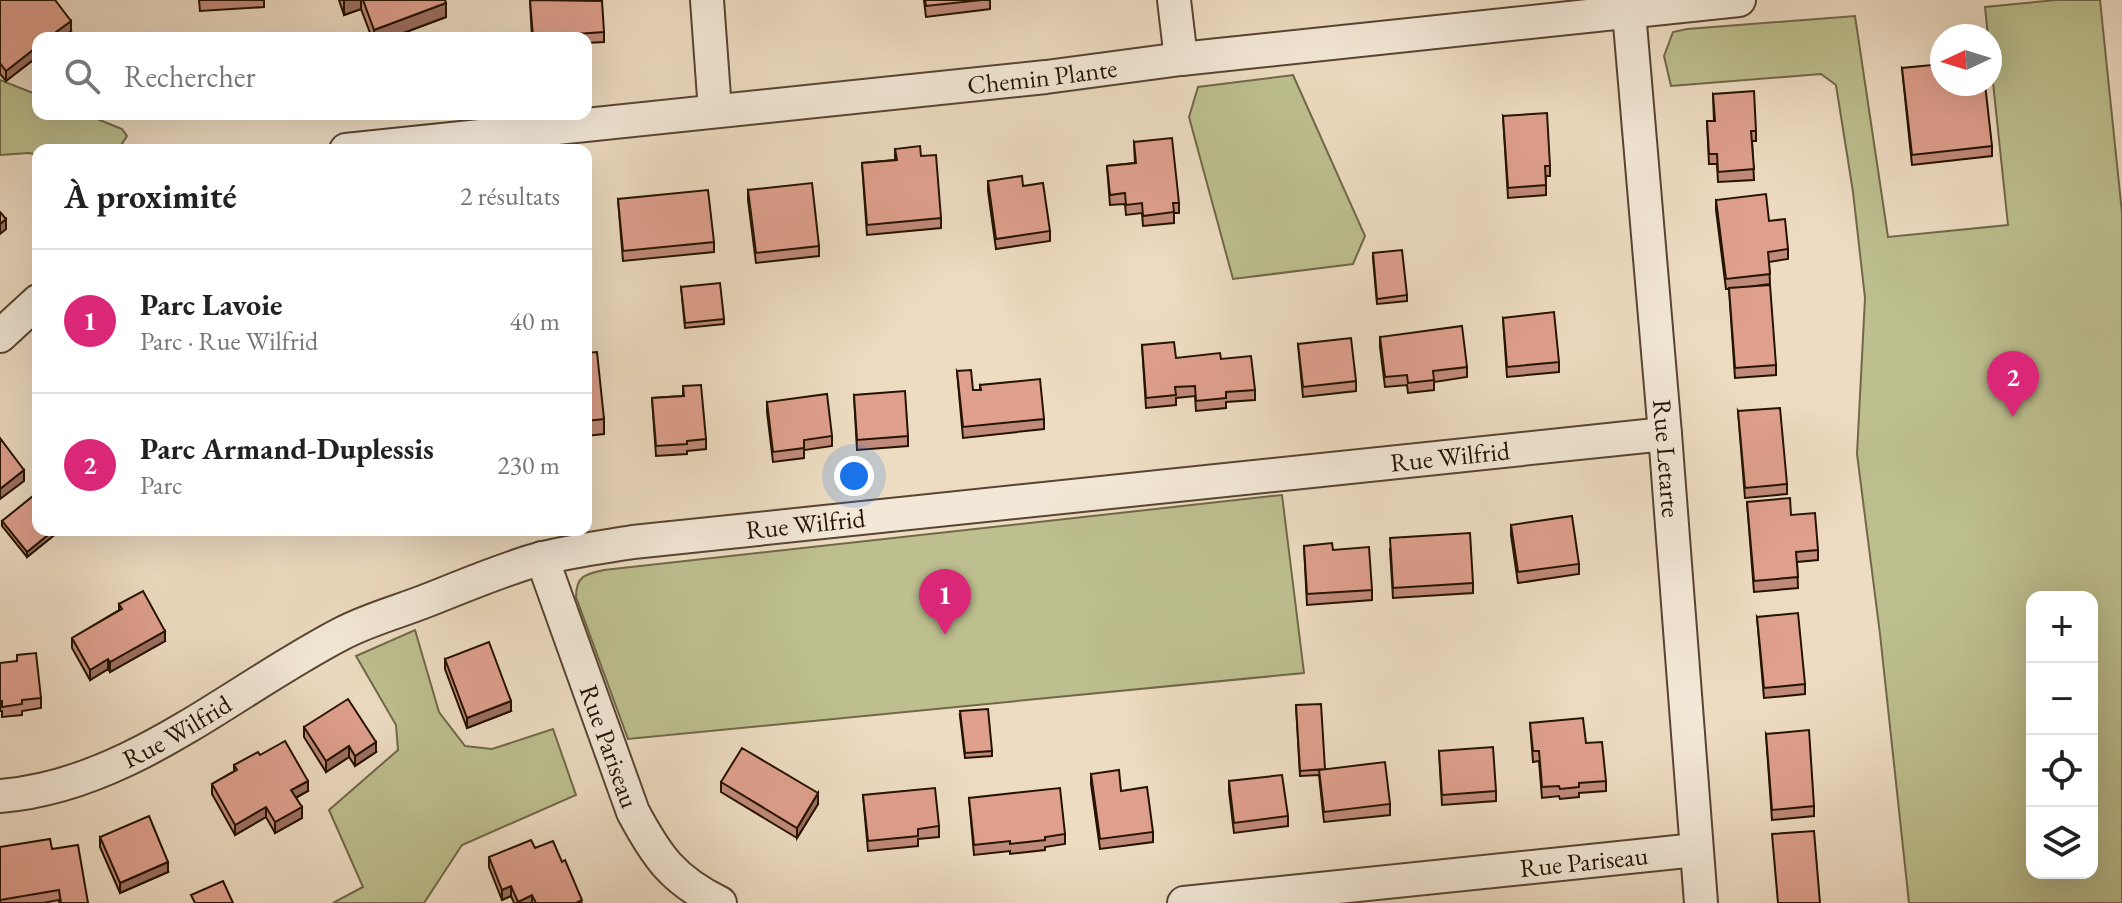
<!DOCTYPE html>
<html lang="fr">
<meta charset="utf-8">
<style>
body{margin:0;font-family:"EB Garamond",serif;background:#f2f2f2;color:#222}
.controls{position:absolute;right:24px;bottom:24px;display:grid;overflow:hidden;border-radius:16px;box-shadow:0 8px 32px #0002}
.controls button{width:72px;height:72px;display:grid;place-items:center;padding:0;border:0;border-bottom:2px solid #e0e0e0;background:#fff;color:#222;font:40px sans-serif}
.compass{position:absolute;left:1930px;top:24px;width:72px;height:72px;border-radius:50%;background:#fff;box-shadow:0 8px 32px #0002;rotate:266deg}
.you{position:absolute;left:854px;top:476px;width:28px;height:28px;margin:-20px;border:6px solid #fff;border-radius:50%;background:#1a73e8;box-shadow:0 0 0 12px #1a73e833}
.badge{display:grid;place-items:center;width:52px;height:52px;border-radius:50%;background:#db2777;color:#fff;font-size:26px;font-weight:700}
.pin{position:absolute;translate:-50% -66px;filter:drop-shadow(0 2px 4px #0008)}
.pin::after{content:'';position:absolute;top:42px;width:28px;height:24px;background:inherit;clip-path:polygon(0 0,100% 0,50% 100%)}
.list{margin:0;padding:0;list-style:none}
h2{display:flex;justify-content:space-between;align-items:center;height:104px;margin:0;padding:0 32px;font-size:34px}
h2 small{font-size:26px;font-weight:400;color:#767676}
.list li{display:grid;grid-template-columns:52px 1fr auto;gap:24px;align-items:center;box-sizing:border-box;height:144px;padding:0 32px;border-top:2px solid #e0e0e0}
.list b{display:block;font-size:30px;white-space:nowrap}
.list p{margin:0;font-size:26px;white-space:nowrap;color:#767676}
.list em{font-size:26px;font-style:normal;color:#767676}
.icon{flex:none;width:44px;height:44px;fill:none;stroke:currentColor;stroke-width:2;stroke-linecap:round;stroke-linejoin:round}
.map{position:relative;flex:none;width:2122px;height:903px;overflow:hidden}
.search{position:absolute;background:#fff;box-shadow:0 8px 32px #0002;left:32px;top:32px;width:560px;height:88px;display:flex;align-items:center;gap:20px;box-sizing:border-box;padding:0 28px;border-radius:16px;color:#767676;font-size:30px}
.panel{position:absolute;background:#fff;box-shadow:0 8px 32px #0002;left:32px;top:144px;width:560px;height:392px;border-radius:16px}
.map>svg:first-child{display:block}
</style>
<div class="map">
<svg width="2122" height="903" viewBox="0 0 2122 903">
<rect width="100%" height="100%" fill="#eddcc2"/>
<filter id="stains"><feTurbulence type="fractalNoise" baseFrequency=".0025" numOctaves="4"/><feColorMatrix values="0 0 0 0 .2 0 0 0 0 .09 0 0 0 0 .02 0 0 0 .5 -.17"/></filter>
<radialGradient id="worn" r=".72"><stop offset=".6" stop-color="#630" stop-opacity="0"/><stop offset="1" stop-color="#630" stop-opacity=".3"/></radialGradient>
<path fill="#bdbf8f" stroke="#716848" stroke-width="2" fill-rule="evenodd" d="M2056,0h44l22,213v690h-213l-29,-269 -23,-180 8,-156 -12,-106 -17,-107 -15,-11 -150,12 -7,-30 9,-24 14,-3 168,-13 33,221 120,-12 -18,-171v-18h-2l-3,-29zM2032,597h60v276h-60z
M1293,75l72,161 -12,28 -120,15 -44,-162 9,-30z
M0,80l38,15v19h47l37,15 5,7 -9,14h-80v5l-9,-2 -29,2z
M1282,495l22,178 -676,66 -52,-142c0,-21 9,-23 28,-27z
M415,630l24,82 26,34 27,3 61,-20 23,66 -114,50 -38,58h-91l30,-16 -34,-77 69,-60 -2,-25 -40,-69z"/>
<g fill="none" stroke-linecap="round" stroke-linejoin="round">
<g stroke="#574431" stroke-width="36">
<g id="minor">
<path d="M707,0l8,111"/>
<path d="M1174,0l7,59"/>
<path id="s1" d="M1629,12l36,422 36,469"/>
<path id="s2" d="M346,150l700,-73 135,-18 558,-59"/>
<path d="M0,336l38,-35"/>
<path id="s3" d="M542,558l91,254c24,45 40,68 87,91"/>
<path id="s4" d="M0,796c129,-10 232,-106 343,-163 25,-13 54,-21 80,-31 39,-15 79,-33 120,-44 29,-7 60,-11 90,-16l1032,-108"/>
<path id="s5" d="M1184,903l512,-53"/>
</g>
</g>
<use href="#minor" stroke="#f3e8d7" stroke-width="32"/>
</g>
<path fill="#c08a7a" stroke="#251201" stroke-width="2" d="M199,0h65v7l-64,4z
M339,0h106l1,17 -56,21h-18l-11,-29 -17,6z
M530,0l74,32v10l-18,1v-5h-54z
M924,0h66v9l-64,8z
M0,1l71,30 -65,50 -6,-7z
M1902,68l90,78v10l-80,9z
M1713,94l43,37v10h-4l2,39 -36,2 -1,-18h-8l-2,-43h7z
M1503,116l47,50v10h-4v19l-38,3z
M1134,142l45,61v10h-5v10l-31,3 -1,-13 -16,2 -1,-11 -15,1 -3,-39 28,-3z
M895,149l26,7 20,62v10l-74,7 -5,-72 33,-3z
M988,181l35,5 27,45v10l-54,8 -8,-58z
M748,190l71,56v10l-63,7 -8,-63z
M618,199l96,43v10l-91,9z
M1716,200l53,21 19,28v10l-19,3 1,22 -30,4 36,77v10l-41,3 -6,-89h-3l-10,-79z
M1373,258l34,37v6l-30,3z
M681,287l43,32v5l-39,4z
M1503,318l56,44v10l-52,5z
M1380,337l87,30v10l-33,5v8l-26,3 -1,-8 -22,2 -5,-40z
M1298,344l58,37v10l-53,6z
M1142,345l34,13 45,1 34,31v10l-29,2v6l-30,3 -1,-15 -19,2v7l-30,3z
M586,353l18,66v15l-18,2z
M957,371l16,19h7v-5l64,34v10l-81,9z
M683,386l23,53v10l-19,2v3l-31,2 -4,-58 31,-2z
M854,395l54,41v10l-51,4z
M767,402l65,34v10l-28,4v8l-31,4 -6,-50z
M1738,411l49,73v10l-42,4z
M1747,502l44,13 27,35v10l-21,2 1,26 -44,4z
M2,521l56,9v2l-31,25 -25,-31z
M1511,525l68,39v10l-61,9 -7,-48z
M1304,546l29,4 39,40v10l-65,5z
M1390,549l83,34v10l-80,5z
M119,604l46,37 -55,31 -2,-3 -18,11 -18,-32v-10l47,-28z
M1757,617l48,67v10l-41,4z
M445,659l66,52 -44,17 -22,-59z
M0,663l41,35v10l-19,3v4l-20,2v-6h-2z
M1296,705l29,64 65,35v11l-66,7 -5,-47 -19,1z
M960,716l32,35v5l-27,2z
M1530,723l56,20 20,38v10l-27,2v4l-19,2 -1,-3 -17,2 -3,-37 -6,1z
M304,727l72,25 -21,14 -6,-9 -23,15 -22,-35z
M1766,734l48,72v10l-42,4z
M1439,751l57,40v10l-54,4z
M260,755l48,36 -12,7 6,20 -27,15 -9,-16 -31,18 -23,-41v-10l22,-13v-6z
M1091,774l30,17 32,41v10l-53,7 -9,-65z
M1229,781l59,35v10l-54,7 -5,-42z
M721,782l97,22 -21,34 -76,-46z
M863,795l76,31v11l-21,2v7l-50,5z
M969,798l96,36v10l-20,3v3l-35,4v-3l-36,4z
M100,837l68,35 -48,21 -20,-46z
M0,847l52,2 36,54h-29v-3l-16,3h-43z
M535,848l27,14 20,41h-68l-3,-7 -9,4 -13,-33v-10z"/>
<path fill="#9c7063" stroke="#251201" stroke-width="2" d="M344,0h17v9l-17,6z
M446,3v14l-56,21h-16v-8z
M71,21v10l-9,7h-14z
M38,46v10l-32,25v-10z
M6,219v10l-6,5v-10z
M24,470v11l-24,18v-10z
M54,530h4v2l-31,25v-5z
M165,631v10l-55,31v-10z
M108,659v10l-18,11v-10z
M511,701v10l-44,17v-10z
M376,742v10l-21,14v-10z
M349,746v11l-23,15v-11z
M308,781v10l-17,9v-10z
M818,793v11l-21,34v-10z
M266,807v10l-31,18v-10z
M302,807v11l-27,15v-11z
M168,862v10l-48,21v-10z
M511,886v10l-9,4v-10z
M532,895v8h-14v-1z"/>
<path fill="#dfa08e" stroke="#251201" stroke-width="2" d="M1,0h54l16,21 -23,17h-10v8l-32,25 -6,-8v-62z
M363,0h82l1,3 -72,27z
M530,0l72,1 2,31 -71,5z
M925,0h57l-56,6z
M1942,64v20h43l7,62 -80,9 -10,-87z
M1754,91l2,40h-5l3,38 -36,3 -1,-18h-8l-2,-33h8l-2,-27z
M1547,113l3,53h-5l1,19 -38,3 -5,-72z
M1172,138l7,65h-6l1,9 -31,4 -1,-13 -16,2 -1,-12 -15,2 -3,-29 29,-3 -2,-21z
M920,146l1,10 15,-1 5,63 -74,7 -5,-62 35,-3 -2,-11z
M1022,176l1,10 20,-3 7,48 -54,8 -8,-58z
M812,183l7,63 -63,7 -8,-63z
M708,190l6,52 -91,9 -5,-52z
M1766,194l3,27 16,-2 3,30 -20,3 2,22 -44,5 -10,-79z
M0,212l6,7 -6,5z
M1402,250l5,45 -30,4 -4,-46z
M720,283l4,36 -39,4 -4,-36z
M1770,285l6,80 -41,3 -6,-80z
M1554,312l5,50 -52,5 -4,-49z
M1462,326l5,41 -34,4 1,9 -26,3 -1,-8 -22,2 -5,-40z
M1351,338l5,43 -53,6 -5,-43z
M1174,342l2,16 44,-5 1,6 30,-3 4,34 -29,2v6l-30,3 -1,-15 -20,1 1,8 -30,3 -4,-53z
M597,352l7,67 -18,2v-68z
M971,370l2,20h8l-1,-5 60,-6 4,40 -81,8 -6,-56z
M701,385l5,54 -19,2v3l-31,2 -4,-48 32,-2 -1,-10z
M905,391l3,45 -51,4 -3,-45z
M827,394l5,42 -28,4v8l-31,4 -6,-50z
M1780,408l7,76 -42,4 -7,-77z
M0,438l24,32 -24,19z
M33,496l5,6v28h16l-27,22 -25,-31z
M1790,498l1,17 24,-2 3,37 -22,2 2,25 -44,4 -7,-79z
M1572,516l7,48 -61,8 -7,-47z
M1470,533l3,50 -80,5 -3,-50z
M1332,543l1,7 36,-3 3,43 -65,4 -3,-48z
M143,591l22,40 -55,31 -2,-3 -18,11 -18,-32 50,-29 -3,-5z
M1798,613l7,71 -41,4 -7,-71z
M489,642l22,59 -44,17 -22,-59z
M36,653l5,45 -19,2v4l-20,3v-6h-2v-38l17,-2v-6z
M348,699l28,43 -21,14 -6,-10 -23,15 -22,-34z
M1321,704l4,65 -25,2 -4,-66z
M988,709l4,42 -27,2 -5,-42z
M1583,718l3,25 16,-1 4,39 -27,2v4l-19,2 -1,-3 -17,1 -3,-36h-6l-3,-28z
M1809,730l5,76 -42,4 -6,-76z
M285,741l23,40 -17,9 11,17 -27,15 -9,-15 -31,18 -23,-41 25,-14 -3,-5 24,-13 2,3z
M1493,747l3,44 -54,4 -3,-44z
M742,748l76,45 -21,35 -76,-46z
M1385,762l5,42 -66,8 -5,-42z
M1119,770l2,21 26,-4 6,45 -53,7 -9,-65z
M1282,775l6,41 -54,7 -5,-42z
M935,788l4,38 -21,3v7l-50,5 -5,-46z
M1060,788l5,46 -20,3v3l-35,4v-3l-36,4 -5,-47z
M149,816l19,46 -48,21 -20,-46z
M1814,831l6,72h-42l-6,-69z
M50,839l2,10 26,-4 10,58h-27l-2,-13 -59,10v-53z
M531,840l4,8 18,-7 9,21 3,-2 17,40 -6,3h-40l-4,-8 -14,7 -7,-16 -9,4 -13,-33z
M223,881l10,22h-38l-4,-8z"/>
<g text-anchor="middle" dominant-baseline="central" stroke-width="8" stroke-linejoin="round" paint-order="stroke">
<g font-size="26" fill="#251201" stroke="#f3e8d7">
<text stroke="none"><textPath href="#s2" startOffset="700">Chemin Plante</textPath></text>
<text stroke="none"><textPath href="#s4" startOffset="1510">Rue Wilfrid</textPath></text>
<text stroke="none"><textPath href="#s1" startOffset="448">Rue Letarte</textPath></text>
<text stroke="none"><textPath href="#s4" startOffset="862">Rue Wilfrid</textPath></text>
<text stroke="none"><textPath href="#s4" startOffset="190">Rue Wilfrid</textPath></text>
<text stroke="none"><textPath href="#s3" startOffset="200">Rue Pariseau</textPath></text>
<text stroke="none"><textPath href="#s5" startOffset="402">Rue Pariseau</textPath></text>
</g>
</g>
<rect width="100%" height="100%" filter="url(#stains)"/>
<rect width="100%" height="100%" fill="url(#worn)"/>
</svg>
<div class="controls">
<button>+</button>
<button>−</button>
<button><svg class="icon" aria-label="locate" viewBox="0 0 24 24"><circle cx="12" cy="12" r="6"/><path d="M12 2v4M12 18v4M2 12h4M18 12h4"/></svg></button>
<button><svg class="icon" aria-label="layers" viewBox="0 0 24 24"><path d="M12 4l9 5-9 5-9-5zM3 14l9 5 9-5"/></svg></button>
</div>
<svg class="compass" viewBox="-18 -18 36 36"><path d="M0-13l5 13h-10z" fill="#e53935"/><path d="M0 13l5-13h-10z" fill="#767676"/></svg>
<div class="you"></div>
<div class="pin badge" style="left:945px;top:635px">1</div>
<div class="pin badge" style="left:2013px;top:417px">2</div>
<div class="search"><svg class="icon" aria-label="search" viewBox="0 0 24 24"><circle cx="10" cy="10" r="6"/><path d="M15 15l6 6"/></svg>Rechercher</div>
<section class="panel">
<h2>À proximité<small>2 résultats</small></h2>
<ul class="list">
<li><span class="badge">1</span><div><b>Parc Lavoie</b><p>Parc · Rue Wilfrid</p></div><em>40 m</em></li>
<li><span class="badge">2</span><div><b>Parc Armand-Duplessis</b><p>Parc</p></div><em>230 m</em></li>
</ul>
</section>
</div>
